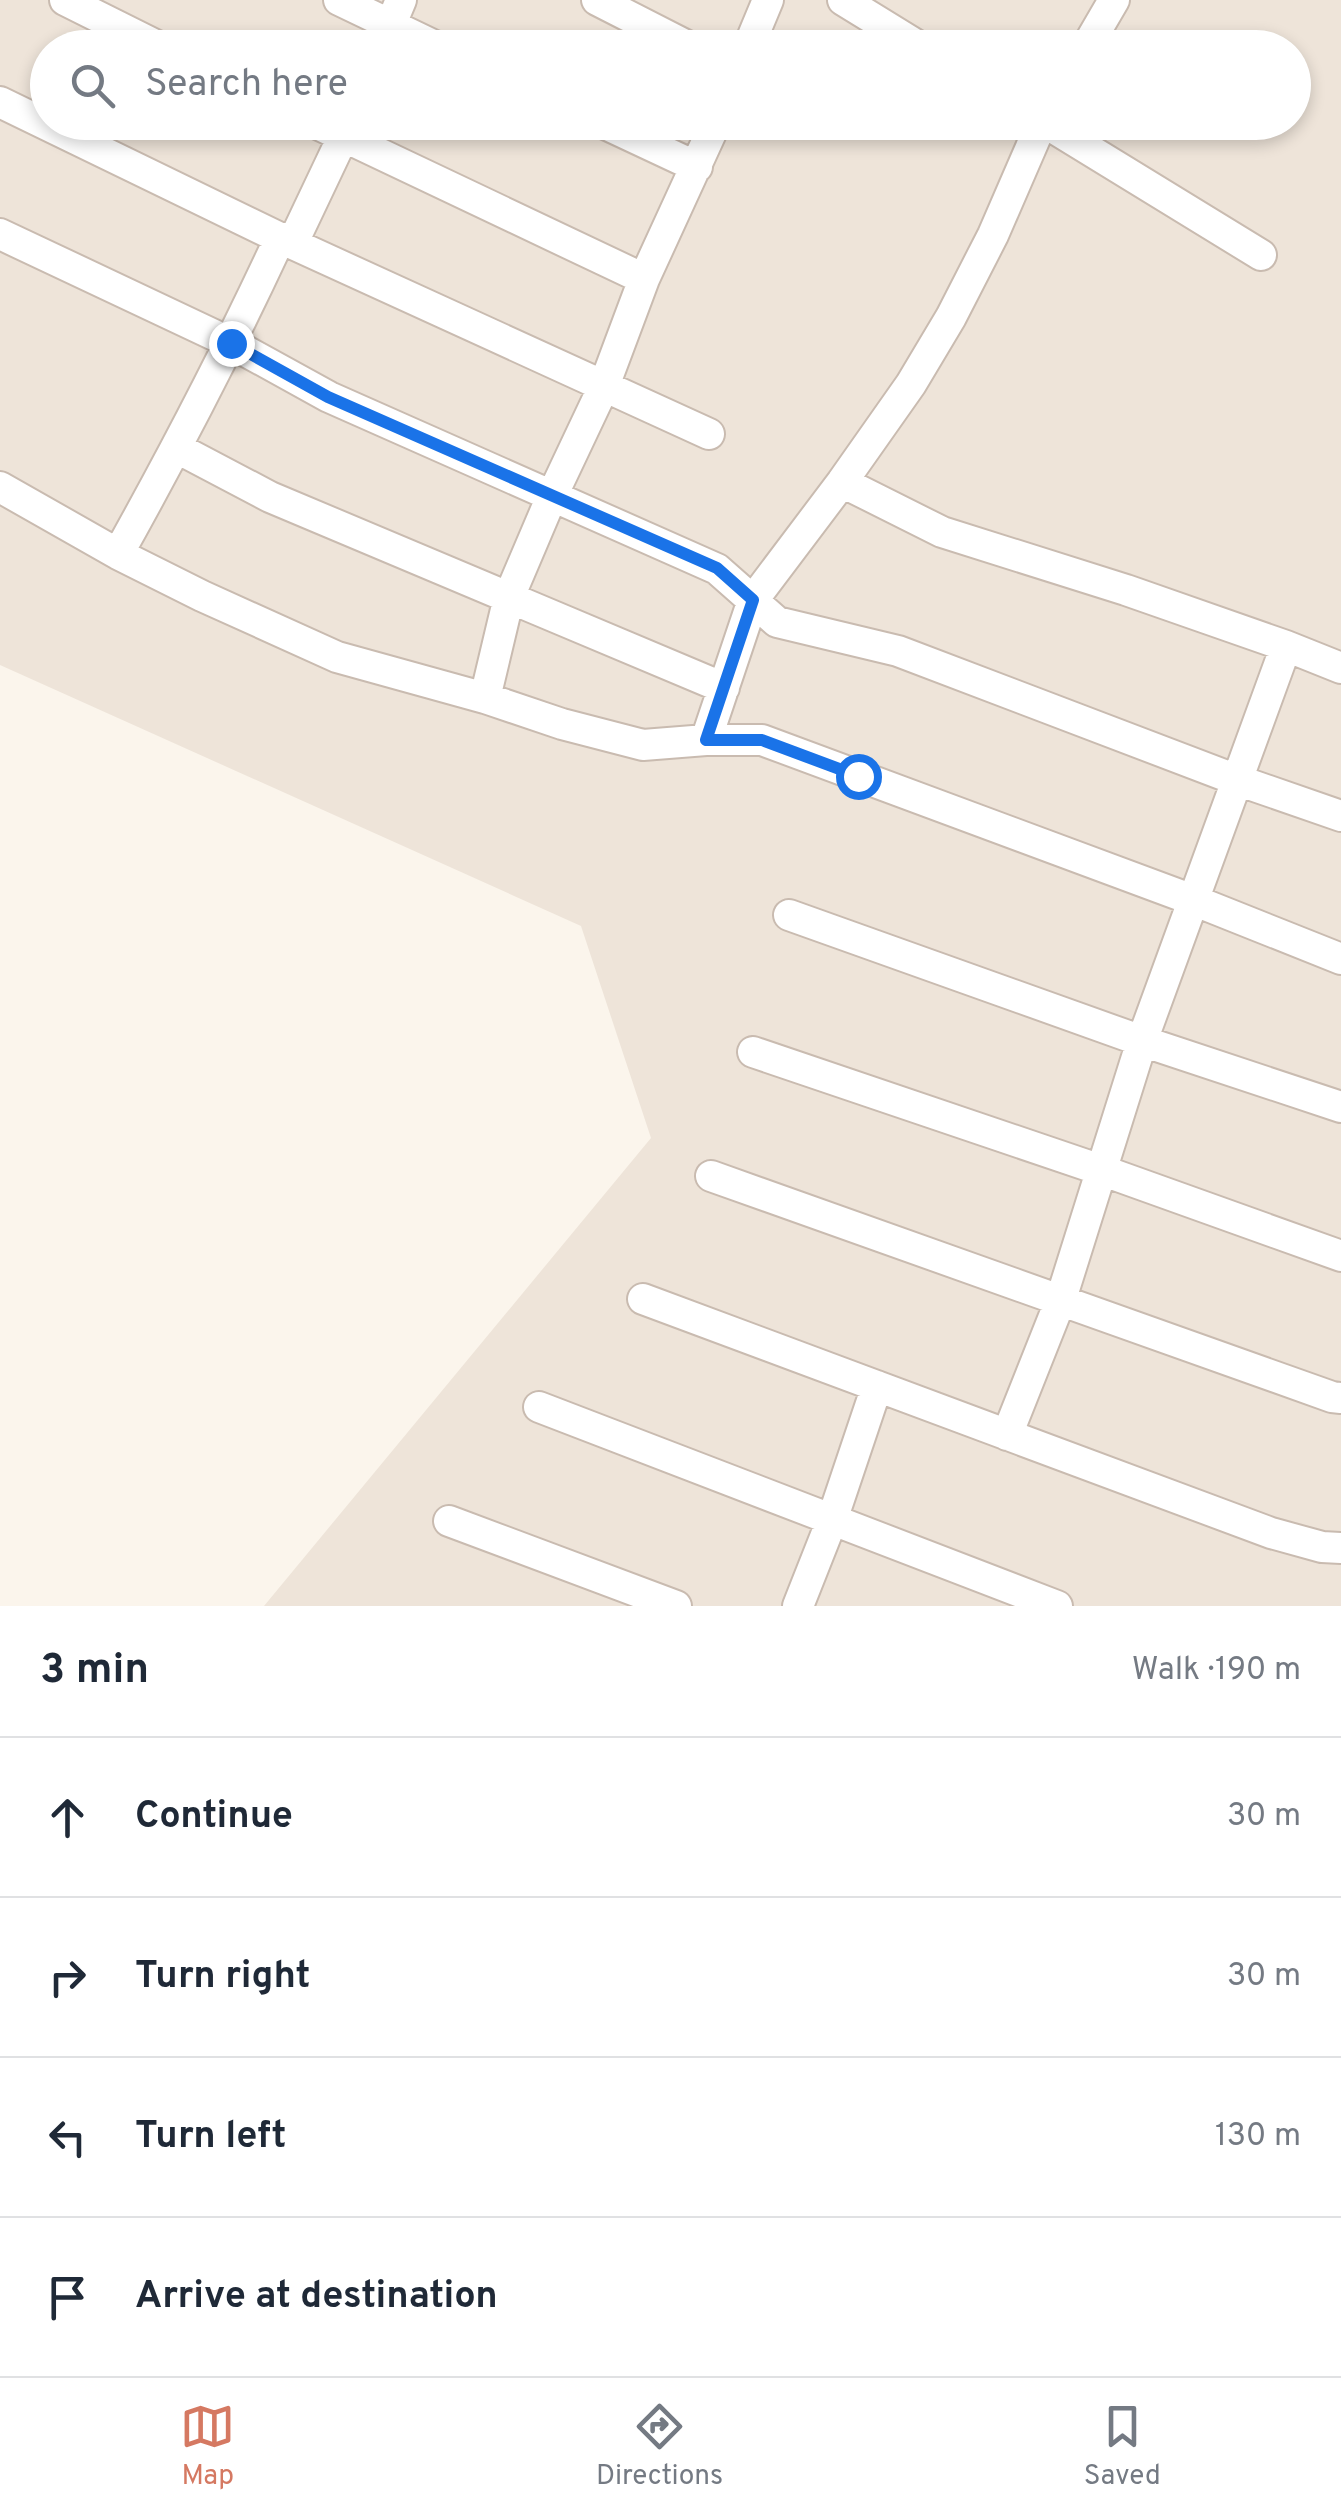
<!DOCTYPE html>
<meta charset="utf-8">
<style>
body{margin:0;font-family:Overpass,sans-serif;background:#f6f6f7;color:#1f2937}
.stop{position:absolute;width:30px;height:30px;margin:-22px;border:8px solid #1a73e8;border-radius:50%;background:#fff}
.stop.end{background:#1a73e8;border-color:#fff;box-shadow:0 2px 10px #0008}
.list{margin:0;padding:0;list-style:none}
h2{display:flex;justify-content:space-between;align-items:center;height:130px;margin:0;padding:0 40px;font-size:42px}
h2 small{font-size:32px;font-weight:400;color:#747a83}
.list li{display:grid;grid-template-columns:65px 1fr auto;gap:30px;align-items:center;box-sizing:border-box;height:160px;padding:0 40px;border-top:2px solid #e0e1e3}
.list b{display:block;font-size:38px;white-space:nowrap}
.list em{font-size:32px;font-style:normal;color:#747a83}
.icon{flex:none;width:55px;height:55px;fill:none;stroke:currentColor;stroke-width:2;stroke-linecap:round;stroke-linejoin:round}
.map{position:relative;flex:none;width:1341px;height:1606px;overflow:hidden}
.search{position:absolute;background:#fff;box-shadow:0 5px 15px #0003;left:30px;right:30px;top:30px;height:110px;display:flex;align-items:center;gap:25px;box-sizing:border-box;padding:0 35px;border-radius:55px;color:#747a83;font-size:38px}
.sheet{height:770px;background:#fff}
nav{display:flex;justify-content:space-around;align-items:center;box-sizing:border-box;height:140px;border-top:2px solid #e0e1e3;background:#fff;font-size:28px;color:#747a83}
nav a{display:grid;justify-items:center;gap:5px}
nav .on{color:#d57962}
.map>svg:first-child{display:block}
</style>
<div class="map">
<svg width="1341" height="1606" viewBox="0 0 1341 1606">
<rect width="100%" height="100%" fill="#fbf5ec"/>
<path fill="#eee4d9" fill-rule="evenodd" d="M0,0h1341v1606h-1077l387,-468 -70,-212 -581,-261zM48,48h1246v74h-1246z"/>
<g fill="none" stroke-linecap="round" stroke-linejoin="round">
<g stroke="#c9bbb0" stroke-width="34">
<path id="street" d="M65,0l96,48
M339,0l100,48
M597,0l94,48
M843,0l78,48
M381,48l20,-48
M748,48l20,-48
M1086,48l28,-48
M0,102l280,136 429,196
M313,122l331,157
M601,122l96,45
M1044,122l217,133
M0,234l231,109 98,54 388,172 60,53 121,29 339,129 104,36
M280,238h15l55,-116
M177,448l93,49 454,191
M842,482l100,50 184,58 160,56 55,22
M0,487l118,67 84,42 135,61 148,41 77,26 81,21 63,-5h56l431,160 148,59
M118,554c58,-104 112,-208 162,-316
M485,698l24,-101 43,-101 52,-110 40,-107 72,-157
M706,740l47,-140 89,-118 69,-98 40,-67 42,-82 49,-113
M789,915l353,126 199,66
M753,1052l348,118 240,86
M711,1176l621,221 9,1
M643,1299l628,234 51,14 19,1
M539,1407l518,199
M1007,1435l54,-136 81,-258 144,-395
M449,1521l227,85
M798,1606l34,-86 45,-134"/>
</g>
<use href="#street" stroke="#fff" stroke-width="30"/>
</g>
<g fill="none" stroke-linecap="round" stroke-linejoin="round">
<path stroke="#1a73e8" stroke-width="12" d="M231,343l97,54 389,171 36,32 -47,140h56l96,36"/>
</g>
</svg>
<div class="stop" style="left:858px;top:776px"></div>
<div class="stop end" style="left:231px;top:343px"></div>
<div class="search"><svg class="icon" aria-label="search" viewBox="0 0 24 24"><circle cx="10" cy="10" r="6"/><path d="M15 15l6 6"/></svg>Search here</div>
</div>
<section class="sheet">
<h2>3 min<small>Walk · 190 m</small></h2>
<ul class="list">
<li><svg class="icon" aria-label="ahead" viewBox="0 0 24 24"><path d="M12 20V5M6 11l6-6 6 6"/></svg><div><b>Continue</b></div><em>30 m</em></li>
<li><svg class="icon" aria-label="right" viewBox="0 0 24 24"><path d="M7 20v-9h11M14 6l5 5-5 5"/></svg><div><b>Turn right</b></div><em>30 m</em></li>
<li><svg class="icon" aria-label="left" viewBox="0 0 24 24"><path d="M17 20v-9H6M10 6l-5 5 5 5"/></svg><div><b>Turn left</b></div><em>130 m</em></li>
<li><svg class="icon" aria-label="arrive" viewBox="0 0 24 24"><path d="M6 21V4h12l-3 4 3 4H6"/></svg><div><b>Arrive at destination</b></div></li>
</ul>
</section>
<nav>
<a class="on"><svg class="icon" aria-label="map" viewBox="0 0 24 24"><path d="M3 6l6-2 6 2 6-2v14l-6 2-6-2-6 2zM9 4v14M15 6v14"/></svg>Map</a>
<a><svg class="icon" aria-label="directions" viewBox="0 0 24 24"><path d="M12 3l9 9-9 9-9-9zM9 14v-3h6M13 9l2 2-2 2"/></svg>Directions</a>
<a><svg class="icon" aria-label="saved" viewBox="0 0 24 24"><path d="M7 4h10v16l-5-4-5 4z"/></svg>Saved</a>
</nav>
